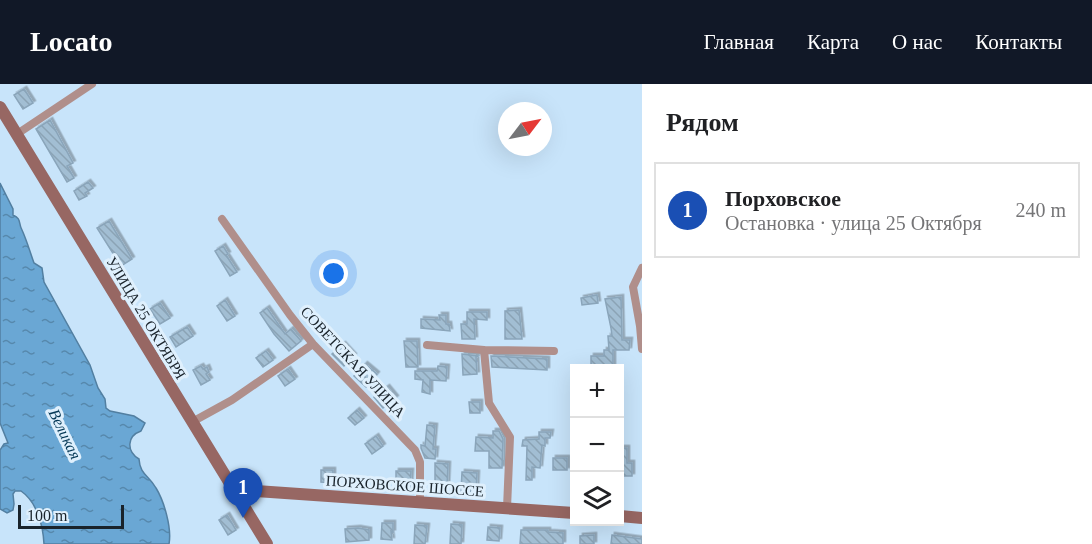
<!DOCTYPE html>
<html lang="ru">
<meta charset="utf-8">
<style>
body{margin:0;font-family:Georgia,serif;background:#f6f6f6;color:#202124}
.controls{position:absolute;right:18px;bottom:18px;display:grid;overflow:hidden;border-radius:0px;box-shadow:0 6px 24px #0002}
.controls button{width:54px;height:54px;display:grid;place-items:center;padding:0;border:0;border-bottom:2px solid #e0e0e0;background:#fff;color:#202124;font:30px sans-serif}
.compass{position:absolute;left:498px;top:18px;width:54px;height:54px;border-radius:50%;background:#fff;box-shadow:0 6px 24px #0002;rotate:58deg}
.scale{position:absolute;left:18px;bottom:15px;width:106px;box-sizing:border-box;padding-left:6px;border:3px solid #19232b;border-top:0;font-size:16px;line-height:21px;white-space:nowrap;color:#19232b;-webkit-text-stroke:4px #dff0fd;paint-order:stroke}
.you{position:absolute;left:334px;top:190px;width:21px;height:21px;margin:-15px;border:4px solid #fff;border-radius:50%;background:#1a73e8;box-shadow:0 0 0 9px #1a73e833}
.badge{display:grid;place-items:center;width:39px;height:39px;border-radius:50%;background:#111827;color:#fff;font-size:20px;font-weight:700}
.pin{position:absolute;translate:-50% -50px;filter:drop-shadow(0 2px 3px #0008)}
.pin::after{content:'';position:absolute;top:32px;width:21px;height:18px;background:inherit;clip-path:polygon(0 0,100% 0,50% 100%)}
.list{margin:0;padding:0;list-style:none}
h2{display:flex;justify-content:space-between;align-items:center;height:78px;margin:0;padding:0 24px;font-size:26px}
h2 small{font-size:20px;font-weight:400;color:#757577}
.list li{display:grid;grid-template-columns:39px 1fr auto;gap:18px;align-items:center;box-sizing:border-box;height:96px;margin:0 12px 12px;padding:0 12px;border:2px solid #e0e0e0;border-radius:0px}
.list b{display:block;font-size:22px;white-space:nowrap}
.list p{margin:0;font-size:20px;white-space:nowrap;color:#757577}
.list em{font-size:20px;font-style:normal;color:#757577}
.icon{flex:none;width:33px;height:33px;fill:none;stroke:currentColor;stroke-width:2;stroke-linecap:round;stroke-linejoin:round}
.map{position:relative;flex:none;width:642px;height:460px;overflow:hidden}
header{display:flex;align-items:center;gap:36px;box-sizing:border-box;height:84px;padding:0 30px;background:#111827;color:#fff}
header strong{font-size:28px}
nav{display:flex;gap:33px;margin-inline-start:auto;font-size:21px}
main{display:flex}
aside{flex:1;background:#fff}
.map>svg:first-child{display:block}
</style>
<header>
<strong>Locato</strong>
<nav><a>Главная</a><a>Карта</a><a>О нас</a><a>Контакты</a></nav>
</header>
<main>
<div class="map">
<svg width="642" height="460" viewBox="0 0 642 460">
<defs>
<pattern id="water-ripples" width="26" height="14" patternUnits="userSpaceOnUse" patternTransform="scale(1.5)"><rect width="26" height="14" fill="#6aa7d4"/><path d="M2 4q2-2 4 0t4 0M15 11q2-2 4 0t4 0" fill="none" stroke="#5688ac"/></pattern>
<pattern id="building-back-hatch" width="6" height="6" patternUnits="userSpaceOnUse" patternTransform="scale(1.5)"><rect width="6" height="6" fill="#a2bed3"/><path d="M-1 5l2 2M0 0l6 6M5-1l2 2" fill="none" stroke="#8ba3b5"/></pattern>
<filter id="shadow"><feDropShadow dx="2.5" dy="-2.5" stdDeviation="0" flood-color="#0004"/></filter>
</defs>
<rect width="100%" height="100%" fill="#c8e4fa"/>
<path fill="url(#water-ripples)" stroke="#527fa1" stroke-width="1.5" d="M0,99l13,26v6c9,4 5,8 9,15 5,11 8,22 12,33l8,5 2,14 46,83 8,23 7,11 1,9 4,3 24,5 11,7 -4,8c-14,5 -15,20 -2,28 1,16 10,16 17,29 8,13 16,40 13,56h-125c-1,-19 -7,-42 -23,-53h-6l-2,3 1,10 -1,6 -6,3 -7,-4v-59l4,-6 4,-1 -8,-20z"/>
<path fill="url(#building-back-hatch)" stroke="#8aa5ba" stroke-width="1.5" filter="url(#shadow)" d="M24,5l9,14 -10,6 -9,-14z
M50,36l23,43 -6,3 7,12 -7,4 -31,-53z
M88,98l5,6 -8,5 2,3 -8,4 -5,-9z
M109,137l23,38 -11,7 -24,-38z
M223,162l5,8 -2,1 11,17 -7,4 -15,-25z
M597,211l1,8 -16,2 -1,-7z
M621,213l1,43h8l-1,10h-16v19h-22v-13h13v-6h5l-1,-14h4l-1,-8 -6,-29z
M225,216l10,16 -8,5 -10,-15z
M160,219l10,15 -10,6 -10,-15z
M267,224l18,26 6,-5 10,12 -12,10 -15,-17 -14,-21z
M519,226l3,29h-17v-28z
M467,228h20v8l-13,-1 1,20h-13l-1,-15h6z
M439,231h7v9h3l1,7 -29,-3v-9l19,1z
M187,243l6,9 -17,11 -6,-10z
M404,257h13l1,26h-12z
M343,260l11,12 -10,10 -12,-12z
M266,267l7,9 -10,7 -7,-9z
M462,270l16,2 -2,1 1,17 -14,1z
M491,272l56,3v11l-55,-3z
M365,280l12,10 -11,13 -12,-11z
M201,282l2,3 4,-2 2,5 -3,2 4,6 -9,5 -8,-15z
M438,282l9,1 -1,14 -16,-1v14l-8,-2 1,-12 -8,-1v-8h22z
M288,285l7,10 -10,7 -7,-10z
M387,303l9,11 -13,10 -9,-11z
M469,318h11v11h-10z
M357,326l7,8 -9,7 -7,-7z
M427,341l8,1 -2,23h3l-1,10 -10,-1 -4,-10v-3l4,1z
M493,347h6l4,8 -1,29h-13v-17h-14l1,-14 17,1z
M539,348h12l-1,6h-5v8l-3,-1 -2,23 -8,-1v13h-6l1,-34h-5l1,-6 16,-1z
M376,352l7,10 -11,8 -7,-10z
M620,364h7v15h5v13h-12z
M553,374h14v12h-14z
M435,379l13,1 -1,23h-12z
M321,386h12v13l-12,-1z
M396,387h15l-1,16 -14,-1z
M462,388l15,1 -1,19 -15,-1z
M227,431l9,15 -8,5 -9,-15z
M382,439h11v9l-2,-1 1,9 -11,-1z
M451,440l11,1 -1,19h-11z
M415,441l12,1 -2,18h-11z
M488,443l12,1 -1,13 -12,-1z
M358,444l11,2v10l-23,2 -1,-13z
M521,446h27v2l15,1v11h-43z
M594,451v9h-14v-8z
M612,451l30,4v5h-31z"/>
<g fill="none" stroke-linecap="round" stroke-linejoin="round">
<path stroke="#b08f8b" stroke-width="8" d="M17,50l75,-50
M222,135l68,96 23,29 102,106 5,12v39
M642,184l-9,19 7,39 2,23
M427,261l57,5 5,53 21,34 -3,71
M484,266l70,1
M192,338l40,-22 81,-56"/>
<path stroke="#976763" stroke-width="12" d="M0,23l267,437
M234,407h22l318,22
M620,432l22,2"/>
</g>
<g text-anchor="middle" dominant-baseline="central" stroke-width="6" stroke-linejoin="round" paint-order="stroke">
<g font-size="15" fill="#19232b" stroke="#dff0fd">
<text transform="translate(146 234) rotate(59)">УЛИЦА 25 ОКТЯБРЯ</text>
<text transform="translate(353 278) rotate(47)">СОВЕТСКАЯ УЛИЦА</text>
<text transform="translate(405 402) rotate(4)">ПОРХОВСКОЕ ШОССЕ</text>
</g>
<g font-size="16" font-style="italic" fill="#053856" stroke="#dff0fd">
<text transform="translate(65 350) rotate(64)">Великая</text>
</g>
</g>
</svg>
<div class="controls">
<button>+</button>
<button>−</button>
<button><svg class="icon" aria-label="layers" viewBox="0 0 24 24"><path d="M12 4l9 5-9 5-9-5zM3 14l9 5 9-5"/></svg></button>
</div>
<svg class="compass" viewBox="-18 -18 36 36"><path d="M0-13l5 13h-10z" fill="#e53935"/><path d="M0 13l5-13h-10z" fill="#757577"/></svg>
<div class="scale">100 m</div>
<div class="you"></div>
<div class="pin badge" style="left:243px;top:434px;background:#1a4fb4">1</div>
</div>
<aside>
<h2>Рядом<small></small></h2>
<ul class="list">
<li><span class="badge" style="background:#1a4fb4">1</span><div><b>Порховское</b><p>Остановка · улица 25 Октября</p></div><em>240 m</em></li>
</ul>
</aside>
</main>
